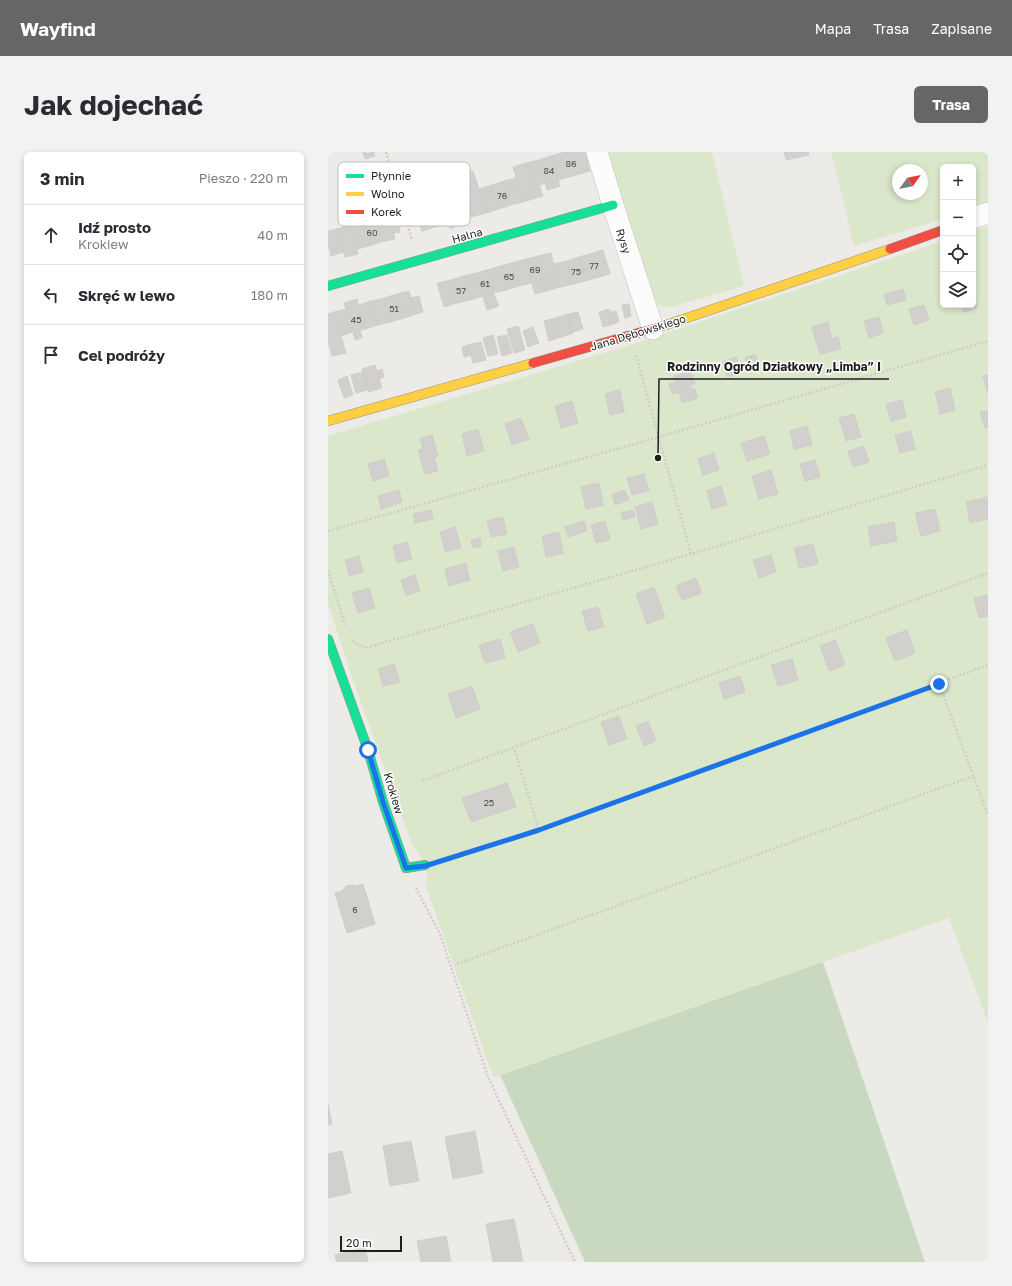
<!DOCTYPE html>
<html lang="pl">
<meta charset="utf-8">
<style>
body{margin:0;font-family:"Golos Text",sans-serif;background:#f2f2f3;color:#2b2b33}
.controls{position:absolute;right:12px;top:12px;display:grid;overflow:hidden;border-radius:6px;box-shadow:0 2px 6px #0003}
.controls button{width:36px;height:36px;display:grid;place-items:center;padding:0;border:0;border-bottom:1px solid #e1e1e2;background:#fff;color:#2b2b33;font:20px sans-serif}
.compass{position:absolute;left:564px;top:12px;width:36px;height:36px;border-radius:50%;background:#fff;box-shadow:0 2px 6px #0003;rotate:57deg}
.scale{position:absolute;left:12px;bottom:10px;width:62px;box-sizing:border-box;padding-left:4px;border:2px solid #1f1f1f;border-top:0;font-size:11px;line-height:14px;white-space:nowrap;color:#1f1f1f;-webkit-text-stroke:3px #fff;paint-order:stroke}
.stop{position:absolute;width:12px;height:12px;margin:-9px;border:3px solid #1a73e8;border-radius:50%;background:#fff}
.stop.end{background:#1a73e8;border-color:#fff;box-shadow:0 1px 4px #0008}
.list{margin:0;padding:0;list-style:none}
h2{display:flex;justify-content:space-between;align-items:center;height:52px;margin:0;padding:0 16px;font-size:17px}
h2 small{font-size:13px;font-weight:400;color:#7c7c81}
.list li{display:grid;grid-template-columns:26px 1fr auto;gap:12px;align-items:center;box-sizing:border-box;height:60px;padding:0 16px;border-top:1px solid #e1e1e2}
.list b{display:block;font-size:15px;white-space:nowrap}
.list p{margin:0;font-size:13px;white-space:nowrap;color:#7c7c81}
.list em{font-size:13px;font-style:normal;color:#7c7c81}
.icon{flex:none;width:22px;height:22px;fill:none;stroke:currentColor;stroke-width:2;stroke-linecap:round;stroke-linejoin:round}
.map{position:relative;flex:none;width:660px;height:1110px;overflow:hidden;border-radius:6px}
header{display:flex;align-items:center;gap:24px;box-sizing:border-box;height:56px;padding:0 20px;background:#676665;color:#fff}
header strong{font-size:19px}
nav{display:flex;gap:22px;margin-inline-start:auto;font-size:14px}
.intro{display:flex;align-items:center;justify-content:space-between;box-sizing:border-box;height:96px;padding:0 24px}
h1{margin:0;font-size:28px}
.button{padding:10px 18px;border-radius:6px;background:#676665;color:#fff;font-size:14px;font-weight:700}
main{display:flex;gap:24px;padding:0 24px}
aside{flex:1;background:#fff;border-radius:6px;box-shadow:0 2px 6px #0003}
.map>svg:first-child{display:block}
</style>
<header>
<strong>Wayfind</strong>
<nav><a>Mapa</a><a>Trasa</a><a>Zapisane</a></nav>
</header>
<div class="intro"><h1>Jak dojechać</h1><a class="button">Trasa</a></div>
<main>
<aside>
<h2>3 min<small>Pieszo · 220 m</small></h2>
<ul class="list">
<li><svg class="icon" aria-label="ahead" viewBox="0 0 24 24"><path d="M12 20V5M6 11l6-6 6 6"/></svg><div><b>Idź prosto</b><p>Krokiew</p></div><em>40 m</em></li>
<li><svg class="icon" aria-label="left" viewBox="0 0 24 24"><path d="M17 20v-9H6M10 6l-5 5 5 5"/></svg><div><b>Skręć w lewo</b></div><em>180 m</em></li>
<li><svg class="icon" aria-label="arrive" viewBox="0 0 24 24"><path d="M6 21V4h12l-3 4 3 4H6"/></svg><div><b>Cel podróży</b></div></li>
</ul>
</aside>
<div class="map">
<svg width="660" height="1110" viewBox="0 0 660 1110">
<rect width="100%" height="100%" fill="#edebe8"/>
<path fill="#dae7ca" fill-rule="evenodd" d="M280,0h104l32,134 -73,21 -11,-1 -9,-13z
M503,0h157v52l-15,5v-42h-30v52l-89,27zM570,18h24v24h-24z
M660,75v796l-39,-105 -456,159 -67,-190c3,-16 -1,-28 -13,-40l-63,-175 -22,-69v-167l305,-92 310,-103v64h30v-74z"/>
<path fill="#c9d9c0" d="M495,810l102,300h-340l-85,-187z"/>
<path fill="#d2d0cd" stroke="#d0cdca" d="M35,0h3v2l8,-2 1,4 -10,3z
M237,0h20l5,19 -32,9 -7,-24z
M456,0h24l1,3 -23,5z
M223,4l9,30 -13,4 -8,-30z
M211,8l7,23 -13,4 -7,-24z
M198,11l10,35 -13,4 -10,-35z
M145,19l6,18 -12,3 -6,-18z
M188,26l7,24 -12,3 -7,-24z
M176,29l7,24 -12,4 -7,-24z
M164,33l7,24 -13,4 -7,-24z
M211,33l4,11 -7,2 -3,-11z
M151,37l7,24 -12,3 -7,-24z
M139,40l7,24 -14,4 -6,-24z
M126,44l6,24 -6,2 1,5 -5,2 -9,-29z
M113,48l7,23 -13,4 -7,-23z
M100,52l7,23 -13,4 -7,-24z
M68,61l4,19 -6,1 -5,-18z
M26,62l2,8 7,-1 6,25 -12,3 -9,-33z
M61,63l6,24 -14,3 -6,-24z
M20,64l10,38 -13,3 -8,-28 7,-2 -3,-9z
M47,66l6,24 -12,4 -6,-25z
M9,77l6,23 -12,4 -3,-13v-12z
M275,98l7,24 -25,7 -6,-24z
M223,101l6,23 -13,3 -6,-23z
M210,104l6,23 -12,4 -6,-24z
M251,105l6,24 -12,3 -6,-23z
M198,107l6,24 -13,3 -7,-23z
M239,109l6,23 -13,3 -6,-23z
M184,111l7,23 -13,4 -6,-24z
M172,114l6,24 -13,3 -6,-23z
M159,118l6,23 6,13 -12,4 -11,-37z
M148,121l7,23 -13,4 -6,-24z
M136,124l6,24 -13,3 -6,-23z
M229,124l3,11 -13,4 -3,-12z
M216,127l3,12 -12,3 -3,-11z
M123,128l6,23 -13,4 -7,-24z
M575,137l3,11 -19,5 -3,-11z
M81,139l7,23 -12,4 -7,-24z
M645,141l4,15 -13,4 -2,-7h11z
M69,142l7,24 -14,4 -6,-24z
M91,144l4,16 -7,2 -5,-16z
M56,146l6,24 -12,3 -6,-24z
M29,147l1,6 -12,4 -2,-6z
M44,149l6,24 -13,4 -7,-24z
M301,152l2,12 -6,2 -3,-13z
M30,153l7,24 -12,3 -7,-23z
M596,153l5,15 -15,5 -5,-16z
M18,157l7,23 -12,4 -7,-24z
M281,157l4,15 -10,3 -4,-15z
M288,159l3,11 -6,2 -3,-12z
M6,160l12,41 -14,3 -4,-15v-27z
M250,160l5,17 -10,3 -5,-18z
M240,162l5,19 -12,4 -5,-19z
M551,165l4,16 -14,5 -5,-17z
M228,166l5,19 -12,4 -5,-20z
M500,170l4,17 6,-2 3,12 -21,5 -8,-27z
M190,174l7,24 -11,3 -7,-24z
M205,175l6,16 -11,4 -5,-16z
M32,178l2,8 -7,2 -2,-8z
M165,183l5,19 -10,2 -5,-18z
M179,183l5,18 -10,3 -5,-19z
M153,190l5,18 -13,3 -5,-18z
M140,193l3,10 -7,2 -2,-10z
M427,202l5,14 -10,4 -5,-14z
M408,205l5,16 -14,4 -5,-15z
M47,213l7,23 -13,4 -7,-23z
M54,217l2,8 -5,2 -2,-8z
M363,219l4,13 -5,1 1,3 -19,6 -3,-10 7,-2 -2,-6z
M35,220l5,18 -12,3 -5,-18z
M660,223v19l-5,-18z
M19,224l6,19 -9,3 -6,-18z
M363,236l4,1 3,9 -16,5 -3,-11z
M622,236l5,22 -15,4 -5,-22z
M292,238l4,22 -14,3 -5,-21z
M574,248l4,17 -15,4 -5,-17z
M244,249l6,22 -17,5 -6,-22z
M660,258v17l-3,1 -5,-16z
M526,262l7,23 -15,4 -7,-23z
M193,266l8,21 -17,6 -7,-21z
M479,274l5,19 -18,4 -4,-18z
M150,277l6,22 -17,5 -5,-22z
M583,279l4,18 -15,4 -5,-18z
M104,283l6,21 -4,1 4,14 -13,3 -7,-24 5,-1 -3,-11z
M436,284l6,18 -23,7 -6,-18z
M536,294l5,16 -16,5 -5,-16z
M386,301l5,17 -16,5 -5,-16z
M56,307l5,17 -16,5 -5,-17z
M487,308l5,17 -15,4 -5,-17z
M443,318l7,24 -19,5 -7,-23z
M316,322l5,17 -17,4 -5,-17z
M271,331l4,22 -17,4 -5,-22z
M393,334l6,19 -15,4 -5,-18z
M71,338l3,12 -21,7 -3,-13z
M297,338l4,10 -14,5 -3,-11z
M660,345v22l-18,4 -4,-21z
M324,350l6,22 -17,5 -6,-22z
M607,357l5,22 -19,5 -6,-23z
M103,358l2,9 -18,4 -2,-9z
M305,358l2,7 -12,3 -2,-7z
M175,365l4,17 -16,3 -4,-16z
M256,369l3,10 -19,6 -3,-10z
M277,369l5,19 -14,3 -5,-18z
M566,370l3,19 -26,5 -3,-19z
M127,375l6,21 -16,4 -5,-20z
M231,380l4,21 -17,4 -4,-21z
M152,386l1,8 -8,2 -2,-8z
M79,390l5,17 -15,4 -4,-17z
M485,392l5,20 -19,4 -5,-20z
M186,395l5,20 -16,4 -5,-20z
M443,403l5,17 -17,6 -6,-18z
M31,404l4,16 -14,4 -4,-16z
M138,411l4,17 -21,6 -4,-17z
M87,423l5,16 -14,5 -5,-16z
M368,426l6,15 -20,7 -6,-14z
M326,435l11,30 -18,7 -11,-30z
M41,436l6,20 -17,5 -6,-20z
M660,443v21l-9,2 -5,-20z
M270,455l6,20 -16,4 -6,-20z
M205,472l7,19 -22,9 -8,-20z
M579,478l8,23 -20,8 -9,-23z
M172,487l5,19 -20,5 -6,-18z
M507,488l10,25 -16,6 -9,-25z
M464,507l6,21 -20,6 -7,-21z
M66,512l6,18 -17,4 -5,-17z
M412,524l5,16 -21,7 -5,-16z
M144,534l8,23 -24,9 -8,-24z
M291,564l8,23 -18,6 -8,-23z
M320,569l8,20 -12,5 -8,-20z
M179,631l9,24 -45,15 -9,-24z
M35,732l12,40 -28,9 -12,-40 7,-2 4,-5 6,-1 3,1z
M0,952l4,20 -4,1z
M147,979l8,42 -30,6 -8,-42z
M83,989l8,40 -29,5 -7,-40z
M14,999l9,42 -23,5v-44z
M186,1067l9,43h-30l-7,-38z
M118,1084l5,26h-30l-4,-21z
M37,1096l3,14h-31l-2,-7z"/>
<g fill="none" stroke-linecap="round" stroke-linejoin="round">
<g stroke="#c4c3c2" stroke-width="22">
<path id="street" d="M269,0l16,53 40,124
M645,66l15,-5"/>
</g>
<g stroke="#949582" stroke-width="10">
<path id="fast" d="M0,134l285,-81
M0,487l40,111 15,52 23,66 19,-3"/>
</g>
<g stroke="#949582" stroke-width="10">
<path id="slow" d="M338,173l224,-76
M0,269l205,-58"/>
</g>
<g stroke="#949582" stroke-width="10">
<path id="jam" d="M562,97l53,-19
M205,211l133,-38"/>
</g>
<path stroke="#d6cac8" stroke-width="2.5" stroke-dasharray="2 2" stroke-linecap="butt" d="M58,0l26,88
M308,203l55,199
M0,379l331,-94 329,-96
M0,418l17,55
M24,489l13,7 326,-94 297,-89
M611,532l49,131
M94,629l566,-208
M211,678l449,-165
M117,707l94,-29 -25,-82
M88,736l24,46 48,143 87,185
M129,812l516,-188"/>
<use href="#street" stroke="#fcfcfc" stroke-width="21"/>
<use href="#fast" stroke="#16e098" stroke-width="9"/>
<use href="#slow" stroke="#ffcf43" stroke-width="9"/>
<use href="#jam" stroke="#f24e42" stroke-width="9"/>
</g>
<g fill="none" stroke-linecap="round" stroke-linejoin="round">
<path stroke="#1a73e8" stroke-width="5" d="M40,598l15,52 23,66 19,-2 114,-36 400,-146"/>
</g>
<g text-anchor="middle" dominant-baseline="central" stroke-width="3" stroke-linejoin="round" paint-order="stroke">
<g font-size="9" fill="#4c4b4a">
<text x="243" y="11">86</text>
<text x="221" y="18">84</text>
<text x="174" y="43">76</text>
<text x="44" y="80">60</text>
<text x="266" y="113">77</text>
<text x="207" y="117">69</text>
<text x="248" y="119">75</text>
<text x="181" y="124">65</text>
<text x="157" y="131">61</text>
<text x="133" y="138">57</text>
<text x="66" y="156">51</text>
<text x="28" y="167">45</text>
<text x="161" y="650">25</text>
<text x="27" y="757">6</text>
</g>
<g font-size="11" fill="#1f1f1f" stroke="#fff">
<text transform="translate(139 83) rotate(-16)">Halna</text>
<text transform="translate(296 89) rotate(72)">Rysy</text>
<text transform="translate(310 180) rotate(-17)">Jana Dębowskiego</text>
<text transform="translate(66 641) rotate(73)">Krokiew</text>
</g>
</g>
<rect x="10" y="10" width="132" height="64" rx="6" fill="#fff" stroke="#bcbcbc" stroke-width="1"/>
<rect x="18" y="22" width="18" height="4" fill="#16e098"/>
<rect x="18" y="40" width="18" height="4" fill="#ffcf43"/>
<rect x="18" y="58" width="18" height="4" fill="#f24e42"/>
<g font-size="11" fill="#1f1f1f">
<text x="43" y="28">Płynnie</text>
<text x="43" y="46">Wolno</text>
<text x="43" y="64">Korek</text>
</g>
<path fill="none" stroke="#1f1f1f" stroke-width="1.5" d="M330 306L331 227H561"/>
<circle fill="#1f1f1f" stroke="#fff" stroke-width="1.5" cx="330" cy="306" r="4"/>
<g font-size="12" text-anchor="middle" font-weight="bold" fill="#1f1f1f" stroke="#fff" stroke-width="3" stroke-linejoin="round" paint-order="stroke">
<text x="446" y="219">Rodzinny Ogród Działkowy „Limba” I</text>
</g>
</svg>
<div class="controls">
<button>+</button>
<button>−</button>
<button><svg class="icon" aria-label="locate" viewBox="0 0 24 24"><circle cx="12" cy="12" r="6"/><path d="M12 2v4M12 18v4M2 12h4M18 12h4"/></svg></button>
<button><svg class="icon" aria-label="layers" viewBox="0 0 24 24"><path d="M12 4l9 5-9 5-9-5zM3 14l9 5 9-5"/></svg></button>
</div>
<svg class="compass" viewBox="-18 -18 36 36"><path d="M0-13l5 13h-10z" fill="#e53935"/><path d="M0 13l5-13h-10z" fill="#7c7c81"/></svg>
<div class="scale">20 m</div>
<div class="stop" style="left:40px;top:598px"></div>
<div class="stop end" style="left:611px;top:532px"></div>
</div>
</main>
